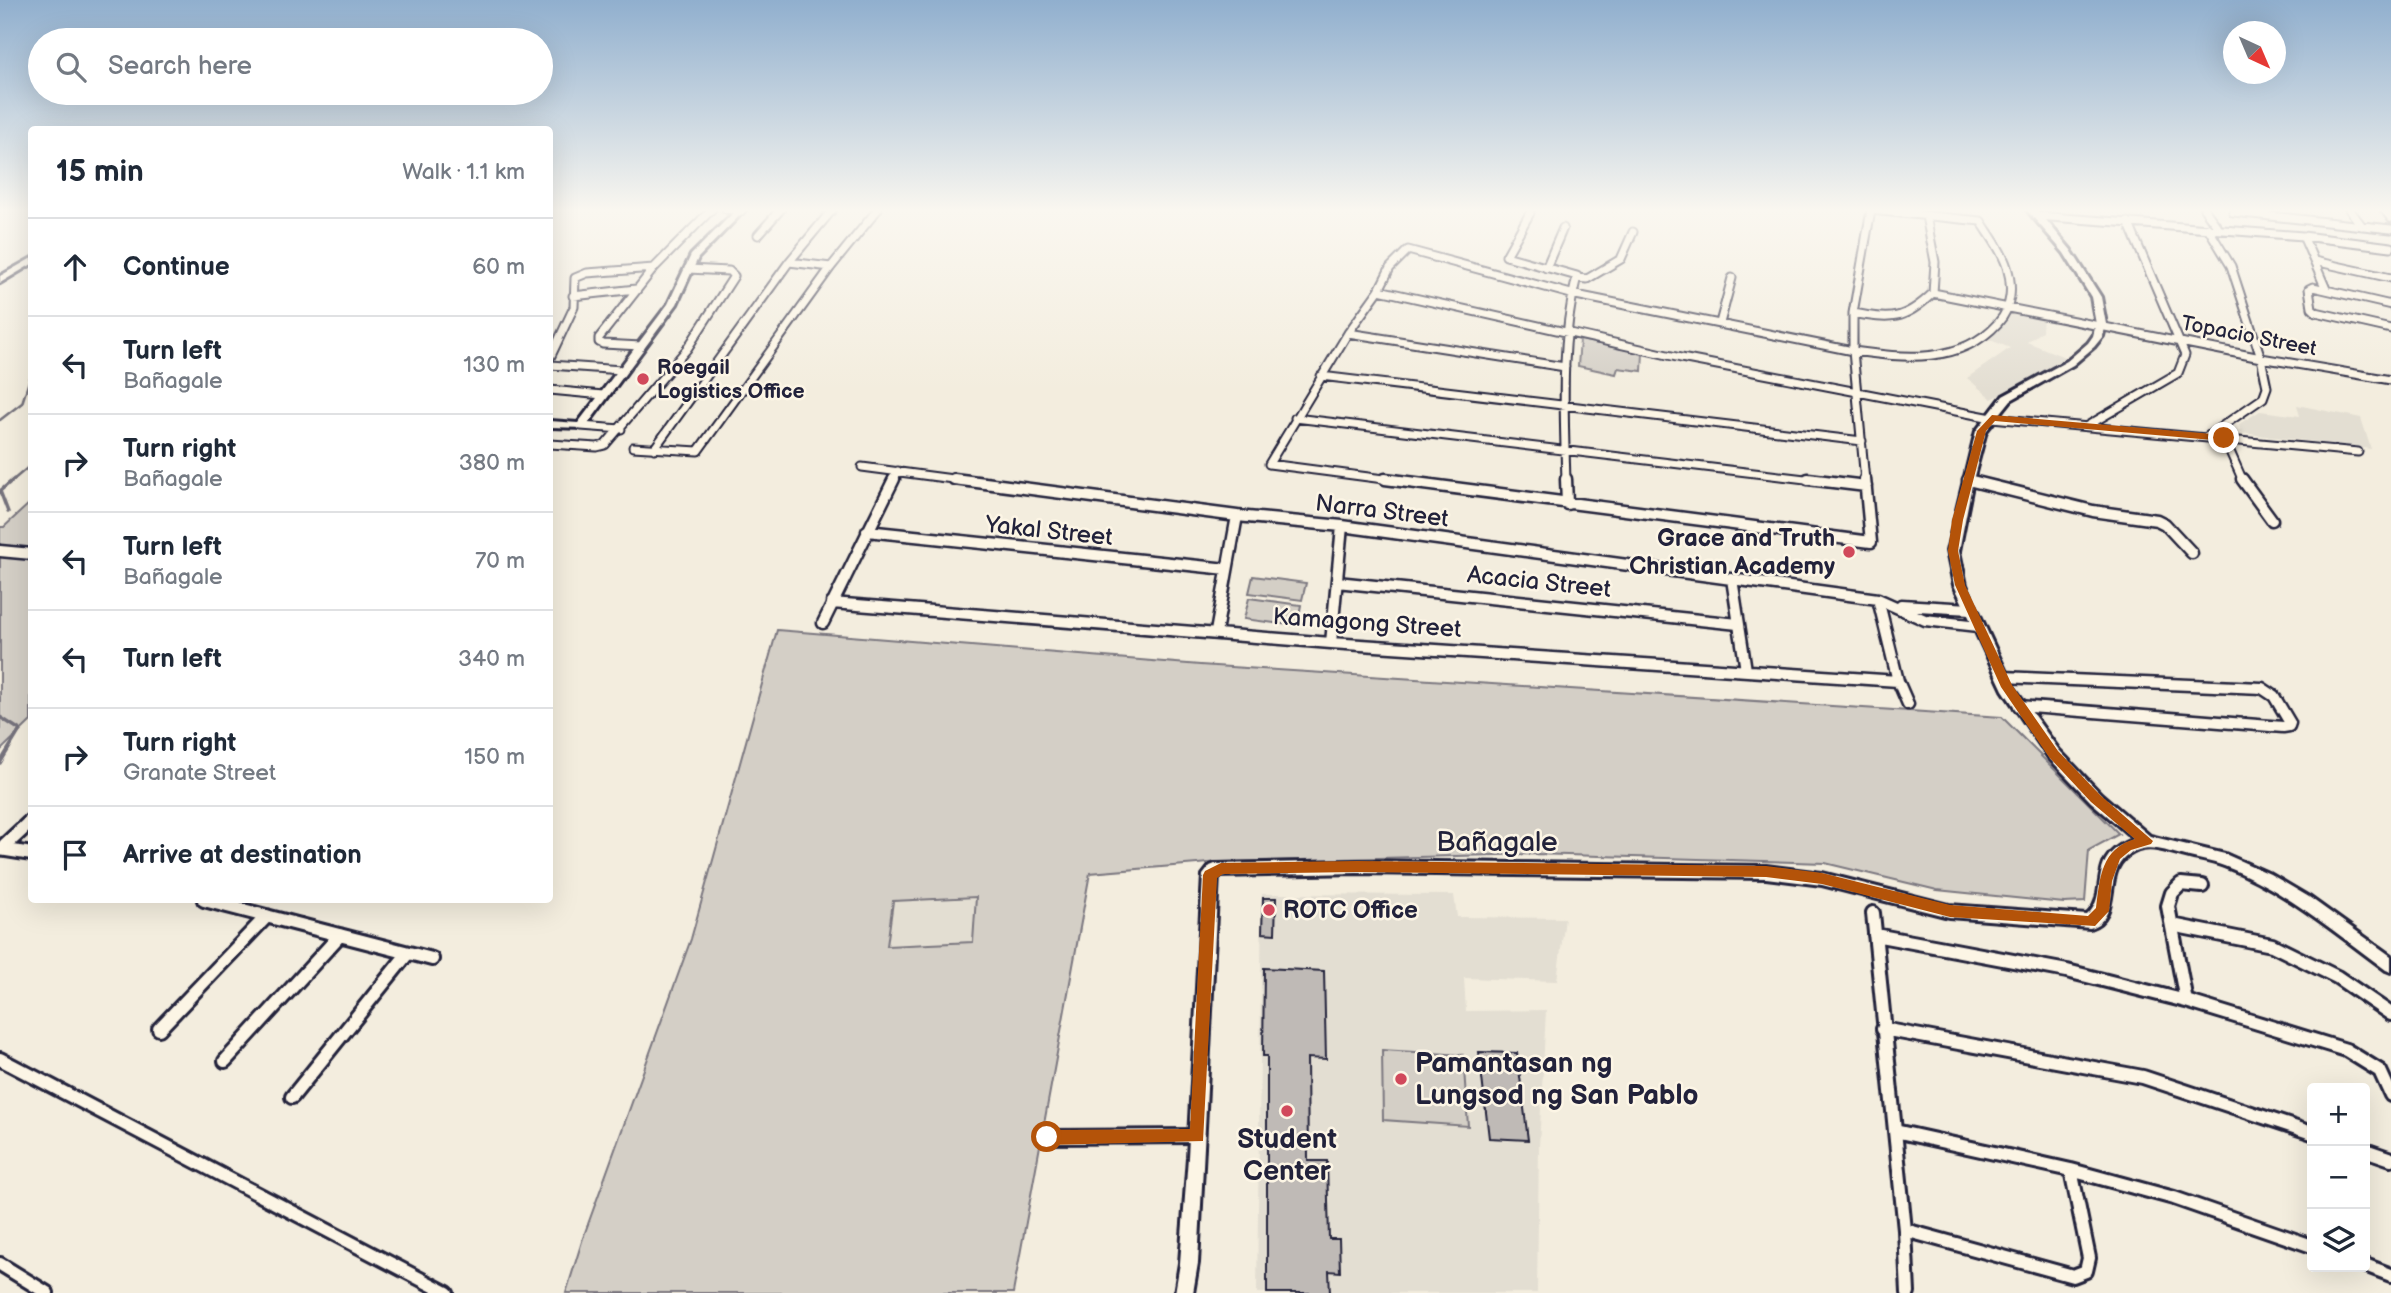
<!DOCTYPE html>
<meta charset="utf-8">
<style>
body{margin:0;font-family:"Balsamiq Sans",sans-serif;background:#f6f6f7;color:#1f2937}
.controls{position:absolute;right:21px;bottom:21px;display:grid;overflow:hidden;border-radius:7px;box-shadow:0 7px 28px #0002}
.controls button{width:63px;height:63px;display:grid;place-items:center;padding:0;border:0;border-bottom:2px solid #e0e1e3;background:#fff;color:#1f2937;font:35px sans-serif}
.compass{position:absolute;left:2223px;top:21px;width:63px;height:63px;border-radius:50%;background:#fff;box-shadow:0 7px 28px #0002;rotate:136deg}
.stop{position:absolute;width:21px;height:21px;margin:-16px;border:5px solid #b45309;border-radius:50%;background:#fff}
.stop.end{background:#b45309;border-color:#fff;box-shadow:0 2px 7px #0008}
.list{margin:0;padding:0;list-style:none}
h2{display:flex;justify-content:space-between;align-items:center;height:91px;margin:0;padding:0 28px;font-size:30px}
h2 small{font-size:23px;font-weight:400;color:#747a83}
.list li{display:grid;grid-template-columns:46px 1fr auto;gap:21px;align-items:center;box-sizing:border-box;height:98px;padding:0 28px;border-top:2px solid #e0e1e3}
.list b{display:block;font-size:26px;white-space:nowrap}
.list p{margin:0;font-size:23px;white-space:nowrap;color:#747a83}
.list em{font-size:23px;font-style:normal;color:#747a83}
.icon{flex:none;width:38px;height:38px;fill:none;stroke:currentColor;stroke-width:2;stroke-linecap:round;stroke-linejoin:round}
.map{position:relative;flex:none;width:2391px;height:1293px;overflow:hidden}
.search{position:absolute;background:#fff;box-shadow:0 7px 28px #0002;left:28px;top:28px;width:525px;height:77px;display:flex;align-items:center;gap:18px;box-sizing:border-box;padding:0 24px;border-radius:38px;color:#747a83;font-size:26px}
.panel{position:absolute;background:#fff;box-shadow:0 7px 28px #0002;left:28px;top:126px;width:525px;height:777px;border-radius:7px}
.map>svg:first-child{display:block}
</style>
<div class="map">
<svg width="2391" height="1293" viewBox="0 0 2391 1293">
<rect width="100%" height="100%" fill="#f3edde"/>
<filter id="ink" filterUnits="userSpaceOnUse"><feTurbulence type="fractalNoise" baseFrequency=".0143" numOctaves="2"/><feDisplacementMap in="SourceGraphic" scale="14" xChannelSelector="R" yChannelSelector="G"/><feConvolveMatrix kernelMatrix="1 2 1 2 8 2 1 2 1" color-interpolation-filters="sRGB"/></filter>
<g filter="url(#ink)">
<path fill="#e3ded2" d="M2009,311l34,5 -1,15 -15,11 40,16 -75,41 -25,-21 43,-30 -22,-9z
M2297,405l64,13 10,31 -130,-16 -2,-9 21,-13 40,5z
M1262,894l192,1 3,22 108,1 -8,63 -93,-3 2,33 80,-1 -7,137 -2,146h-280z
M976,896l-3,47 -86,4 6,-46z"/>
<path fill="#d4cfc6" stroke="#7b7880" stroke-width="2" fill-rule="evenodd" d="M1580,340l63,13 -1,18 -24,-3 -2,6 -38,-8z
M31,502v219l-31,30v-224h4z
M1253,576l53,7 -4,17 -53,-7z
M1249,598l52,7 -4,21 -53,-7z
M777,630l423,35 802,52 117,117 -30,16 -4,52 -21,1 -127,-13 -112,-27 -291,-9 -313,8 -131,11 -77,420h-447l17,-55 108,-299zM976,897l-3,45 -86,4 6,-45z
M1382,1050l81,5 5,71 -85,-6z"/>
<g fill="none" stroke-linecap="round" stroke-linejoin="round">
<path stroke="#75727b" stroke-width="2.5" d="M0,420l22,-17 10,-31
M12,481l20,-17"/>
<path stroke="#75727b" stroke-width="3.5" d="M8,512l-8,-21 14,-12
M0,717l20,13 -20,33"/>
</g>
<path fill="#bfbab6" stroke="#22223b" stroke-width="2" d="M1263,898h13l-1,36 -13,-1z
M1264,968l60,3 2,88 -19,-1 1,103h19l2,78h10l1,33 -11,-1 1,22h-63v-237h-4z
M1479,1052l38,1 11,87 -39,-2z"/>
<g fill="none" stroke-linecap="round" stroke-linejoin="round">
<g stroke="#22223b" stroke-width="11">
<path id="minor-far2" d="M726,209l15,2
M2204,209l15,20
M2349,209l13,17
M2384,209l7,9
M1871,210l110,11c9,15 21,29 26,46 6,19 5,41 -9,56 -38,42 -94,35 -145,28v-38z
M2233,212l158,17
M1530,213l-24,43 71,20c-17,67 -13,136 -11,205
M2038,216l265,20 88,11
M2208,228l23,38 30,92 6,29 -4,11 -55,38
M758,235l23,-26
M2303,236l23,53
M2314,261l77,17
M789,262l42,5
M1546,268l17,-40
M1576,278l11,1 34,-20 12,-27
M1379,290l302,68 311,60 366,34
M1933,293l328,65 130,22
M573,296l63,-7
M2391,305l-78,-18 -4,2 3,19 4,4 75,17
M1853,313c38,7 51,8 80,-20l2,-31 -9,-46
M1720,323l12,-45
M1348,333l217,34
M641,346l-38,-2 -4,-2v-4l55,-70 58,-59
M1853,351l12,130
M550,358l24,-51 1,-29 12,-5 67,-5
M550,365l72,5
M1321,376l541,65
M550,390l53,5
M1295,418l527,63
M581,426l40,3
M2087,426l91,-53 7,-18 -57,-133
M2224,438l19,43
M550,444l47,3 8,-2 82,-96 47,-73 -5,-5 -41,-2
M633,447l65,4 133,-184 47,-58
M654,449l135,-187 44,-53
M862,467l106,14
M1968,480l3,1
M893,481l5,-10
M1399,481l-130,-17 79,-131 31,-43 11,-22 18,-18 163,44 282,57"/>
</g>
<g stroke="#22223b" stroke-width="15">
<path id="minor-far1" d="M954,479l283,37 105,10 536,73 47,21 53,6
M1385,479l486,63 -6,-63
M1566,479l1,25
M1808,479l58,7
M2242,479l30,41
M1968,480l125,31 64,9 8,4 27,29
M867,531l360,38
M0,551l32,3
M1732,579l14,91
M1337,582l401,42
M1878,599l20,82 10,23
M832,603l499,40 567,38
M1901,605l69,4
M823,623l71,-144
M1216,632l21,-116
M1331,643l11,-117
M2003,677l259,11 12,8 16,27 -1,3 -6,1 -264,-21"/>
</g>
<g stroke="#22223b" stroke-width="18">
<path id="minor" d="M0,849l32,5
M204,900l228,59
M1873,913l32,317 3,63
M2172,925l100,20 65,32 54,37
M1875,935l192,36 119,30 160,49 34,21 11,24
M2186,1001l-18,-95 4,-13 9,-9 21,2
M159,1029l108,-113
M1883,1029l260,48 169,56
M0,1059l447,234
M225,1061l115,-126
M292,1097l116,-144
M1895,1131l176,39 103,28 138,48
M1047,1137l150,-1
M2365,1150l26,9
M1905,1230l168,46 13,-5 3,-13 -18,-88
M0,1264l47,29
M2365,1265l26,10"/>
</g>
<g stroke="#22223b" stroke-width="6">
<path id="tertiary" d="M737,209h9l-48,49 -21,46 -92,124 -35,-1v-6l28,2 90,-119 23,-49z
M2026,209h9l6,5 30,36 30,47 5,27 -3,12 -9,11 -21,18 -62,35 -25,31 -13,49 -14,71 7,34 46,100 47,65 42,44 49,42 75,18 45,20 39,23 82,59v16l-5,-2c-52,-38 -102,-81 -162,-104 -13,-5 -28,-7 -42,-11 -21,-5 -36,-13 -55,1 -25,19 -4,61 -37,72l-141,-11 -127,-32 -56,-7 -409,-5 -139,3 -20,387 -5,30h-18l5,-30 8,-106 15,-282 7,-9 5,-2 142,-3 409,5 56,7 127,32 138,10c24,-21 -3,-58 47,-76l-43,-37 -42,-44 -46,-68 -49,-105 -7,-34 29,-120 27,-35 64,-35 21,-18 5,-7 3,-12 -5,-27 -27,-44z
M32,258v6l-32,19v-7z
M32,815v14l-27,25 -5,2v-15l27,-25z"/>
</g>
<use href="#minor-far2" stroke="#fcf5e5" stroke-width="7"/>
<use href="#minor-far1" stroke="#fcf5e5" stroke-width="10"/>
<use href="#minor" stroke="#fcf5e5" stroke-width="12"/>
<use href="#tertiary" fill="#fcf5e5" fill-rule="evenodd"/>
</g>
</g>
<linearGradient id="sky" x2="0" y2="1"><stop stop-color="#90afce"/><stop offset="0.54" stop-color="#faf7f0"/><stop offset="1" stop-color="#faf7f0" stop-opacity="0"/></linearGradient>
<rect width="2391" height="390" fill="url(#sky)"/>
<path fill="#b45309" d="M1992,415l232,20 5,3 -5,3 -229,-20 -9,10 -23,89 -5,31 7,34 47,100 46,66 42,44 53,46 -2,3 -20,6 -11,9 -8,22 -3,30 -14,15 -145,-9 -128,-33 -56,-7 -409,-5 -134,2 -6,4 -14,263 -156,4 -5,-2 -3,-6 3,-5 5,-2 143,-1 13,-254 2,-4 16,-8 136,-2 409,5 56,7 128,32 138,11 8,-8c4,-31 5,-59 39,-69l-44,-37 -42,-45 -48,-70 -46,-102 -7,-34 4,-31 25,-89z"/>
<g fill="#d1495b" stroke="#fcf5e5" stroke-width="2.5">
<circle cx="643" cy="379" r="7"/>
<circle cx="1849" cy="552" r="7"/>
<circle cx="1269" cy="910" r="7"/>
<circle cx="1401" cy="1079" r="7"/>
<circle cx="1287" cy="1111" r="7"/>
</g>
<g text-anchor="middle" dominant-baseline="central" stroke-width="5" stroke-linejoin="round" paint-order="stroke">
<g font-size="21" fill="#22223b" stroke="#fcf5e5">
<text transform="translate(2249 336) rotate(11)">Topacio Street</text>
</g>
<g font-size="21" font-weight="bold" fill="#22223b" stroke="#fcf5e5" text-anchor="start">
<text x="657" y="367">Roegail<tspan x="657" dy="24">Logistics Office</tspan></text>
</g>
<g font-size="24" fill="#22223b" stroke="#fcf5e5">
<text transform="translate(1382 511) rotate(7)">Narra Street</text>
<text transform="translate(1049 531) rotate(6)">Yakal Street</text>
<text transform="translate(1539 582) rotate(6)">Acacia Street</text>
<text transform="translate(1367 623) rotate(4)">Kamagong Street</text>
</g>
<g font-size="24" font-weight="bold" fill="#22223b" stroke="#fcf5e5" text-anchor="end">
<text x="1835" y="538">Grace and Truth<tspan x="1835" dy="28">Christian Academy</tspan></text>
<text x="1283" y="910" text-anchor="start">ROTC Office</text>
</g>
<g font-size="28" fill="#22223b" stroke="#fcf5e5">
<text x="1497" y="842">Bañagale</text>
</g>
<g font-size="28" font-weight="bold" fill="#22223b" stroke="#fcf5e5" text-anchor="start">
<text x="1415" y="1063">Pamantasan ng<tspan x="1415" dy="32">Lungsod ng San Pablo</tspan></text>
<text x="1287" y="1139" text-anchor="middle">Student<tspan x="1287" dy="32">Center</tspan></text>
</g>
</g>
</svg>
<div class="controls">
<button>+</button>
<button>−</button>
<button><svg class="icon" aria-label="layers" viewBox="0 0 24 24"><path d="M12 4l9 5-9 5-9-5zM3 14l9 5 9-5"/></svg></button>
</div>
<svg class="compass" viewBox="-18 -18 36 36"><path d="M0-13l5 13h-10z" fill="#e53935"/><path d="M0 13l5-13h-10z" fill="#747a83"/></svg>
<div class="stop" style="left:1047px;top:1137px"></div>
<div class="stop end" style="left:2224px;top:438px"></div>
<div class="search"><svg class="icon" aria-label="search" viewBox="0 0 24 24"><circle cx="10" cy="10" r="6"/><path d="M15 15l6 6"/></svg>Search here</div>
<section class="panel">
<h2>15 min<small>Walk · 1.1 km</small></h2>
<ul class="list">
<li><svg class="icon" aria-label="ahead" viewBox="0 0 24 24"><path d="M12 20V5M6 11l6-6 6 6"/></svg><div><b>Continue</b></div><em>60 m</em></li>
<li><svg class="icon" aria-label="left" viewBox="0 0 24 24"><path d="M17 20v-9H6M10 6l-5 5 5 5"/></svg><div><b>Turn left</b><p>Bañagale</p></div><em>130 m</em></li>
<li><svg class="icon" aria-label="right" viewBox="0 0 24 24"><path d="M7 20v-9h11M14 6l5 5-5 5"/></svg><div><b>Turn right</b><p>Bañagale</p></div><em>380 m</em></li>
<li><svg class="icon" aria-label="left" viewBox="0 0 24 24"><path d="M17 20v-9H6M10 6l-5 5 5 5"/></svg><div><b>Turn left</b><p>Bañagale</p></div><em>70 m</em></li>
<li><svg class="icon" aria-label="left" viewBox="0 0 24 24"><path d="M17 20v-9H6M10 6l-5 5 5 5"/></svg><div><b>Turn left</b></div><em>340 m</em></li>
<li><svg class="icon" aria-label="right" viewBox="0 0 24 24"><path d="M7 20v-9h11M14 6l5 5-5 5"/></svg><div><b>Turn right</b><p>Granate Street</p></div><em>150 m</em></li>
<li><svg class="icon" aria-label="arrive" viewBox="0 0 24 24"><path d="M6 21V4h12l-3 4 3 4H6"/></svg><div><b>Arrive at destination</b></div></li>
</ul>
</section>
</div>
